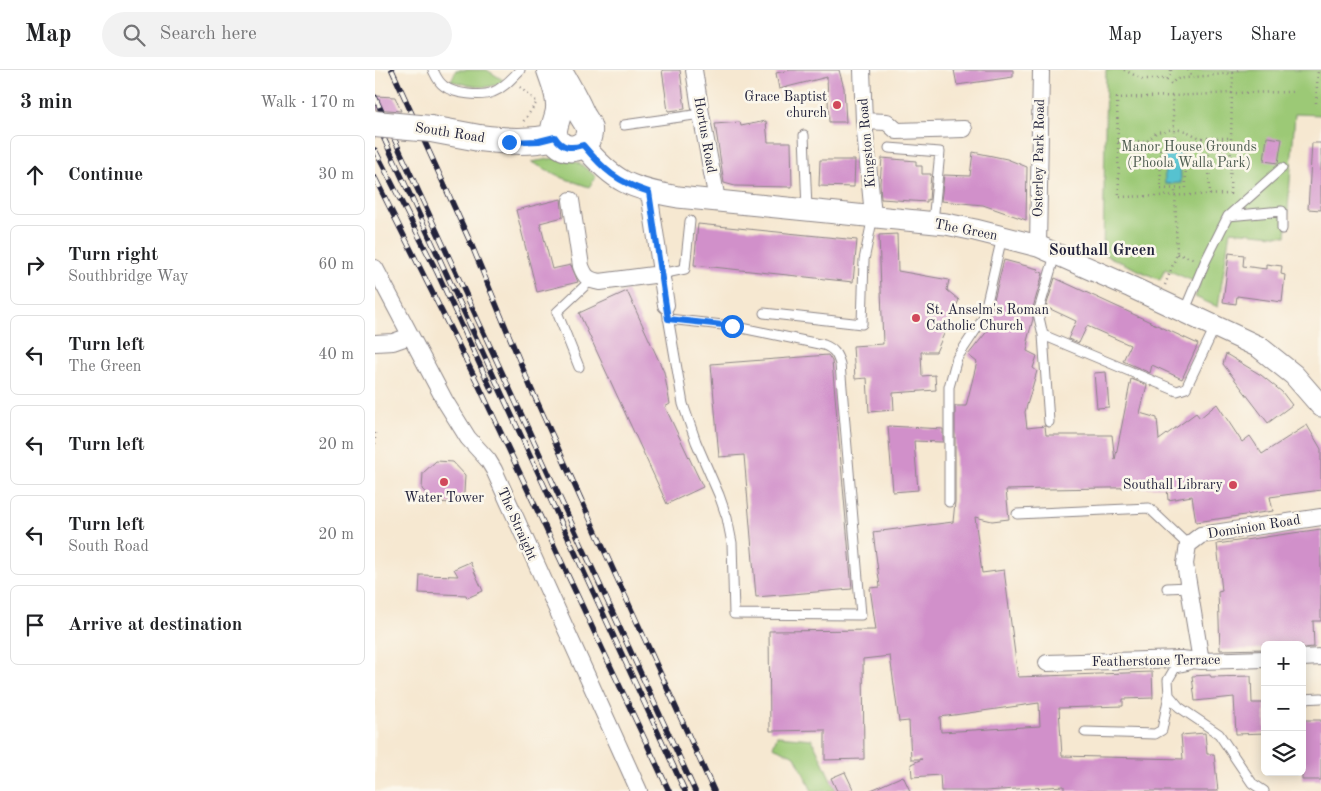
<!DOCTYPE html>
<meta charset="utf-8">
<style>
body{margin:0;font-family:"Old Standard TT",serif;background:#f2f2f2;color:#202124}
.controls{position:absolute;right:15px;bottom:15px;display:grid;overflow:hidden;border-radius:8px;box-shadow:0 2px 12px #0003}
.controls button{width:45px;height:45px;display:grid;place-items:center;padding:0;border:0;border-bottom:1px solid #e0e0e0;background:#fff;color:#202124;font:25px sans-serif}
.stop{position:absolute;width:15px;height:15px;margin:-11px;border:4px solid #1a73e8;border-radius:50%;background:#fff}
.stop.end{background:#1a73e8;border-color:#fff;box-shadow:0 1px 5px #0008}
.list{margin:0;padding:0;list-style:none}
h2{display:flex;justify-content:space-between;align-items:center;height:65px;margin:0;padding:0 20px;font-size:21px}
h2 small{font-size:16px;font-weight:400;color:#757577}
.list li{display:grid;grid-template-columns:32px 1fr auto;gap:15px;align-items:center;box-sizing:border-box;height:80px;margin:0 10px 10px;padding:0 10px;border:1px solid #e0e0e0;border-radius:8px}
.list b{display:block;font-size:19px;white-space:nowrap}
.list p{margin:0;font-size:16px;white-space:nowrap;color:#757577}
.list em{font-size:16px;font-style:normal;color:#757577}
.icon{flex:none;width:28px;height:28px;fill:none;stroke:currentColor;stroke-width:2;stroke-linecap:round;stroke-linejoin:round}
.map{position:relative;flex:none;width:946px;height:721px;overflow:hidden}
header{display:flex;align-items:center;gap:30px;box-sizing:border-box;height:70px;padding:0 25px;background:#fff;border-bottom:1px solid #e0e0e0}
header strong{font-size:24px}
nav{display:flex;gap:28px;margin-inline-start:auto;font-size:18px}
.search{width:350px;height:45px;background:#f2f2f2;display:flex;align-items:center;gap:12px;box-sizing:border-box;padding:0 18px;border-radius:28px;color:#757577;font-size:19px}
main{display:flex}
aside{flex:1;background:#fff}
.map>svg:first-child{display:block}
</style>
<header>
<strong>Map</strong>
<div class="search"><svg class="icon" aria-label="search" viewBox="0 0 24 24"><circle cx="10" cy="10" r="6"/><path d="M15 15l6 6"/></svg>Search here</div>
<nav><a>Map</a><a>Layers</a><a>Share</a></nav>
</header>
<main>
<aside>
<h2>3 min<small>Walk · 170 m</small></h2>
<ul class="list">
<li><svg class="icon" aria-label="ahead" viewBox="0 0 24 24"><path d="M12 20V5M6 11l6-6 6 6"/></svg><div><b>Continue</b></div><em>30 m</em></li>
<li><svg class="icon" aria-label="right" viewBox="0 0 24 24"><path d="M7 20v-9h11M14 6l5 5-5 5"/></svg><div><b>Turn right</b><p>Southbridge Way</p></div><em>60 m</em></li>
<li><svg class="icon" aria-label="left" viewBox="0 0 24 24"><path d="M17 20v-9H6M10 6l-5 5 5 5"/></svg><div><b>Turn left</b><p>The Green</p></div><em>40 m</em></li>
<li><svg class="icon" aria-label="left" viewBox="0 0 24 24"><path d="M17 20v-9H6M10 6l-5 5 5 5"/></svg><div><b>Turn left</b></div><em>20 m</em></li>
<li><svg class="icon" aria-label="left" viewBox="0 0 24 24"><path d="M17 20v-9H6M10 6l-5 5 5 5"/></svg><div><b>Turn left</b><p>South Road</p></div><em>20 m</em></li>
<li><svg class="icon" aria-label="arrive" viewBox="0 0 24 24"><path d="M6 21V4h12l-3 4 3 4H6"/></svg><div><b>Arrive at destination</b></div></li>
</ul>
</aside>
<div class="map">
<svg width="946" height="721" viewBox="0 0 946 721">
<rect width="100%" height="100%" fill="#fbf7ec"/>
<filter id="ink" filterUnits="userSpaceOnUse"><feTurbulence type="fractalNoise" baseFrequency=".02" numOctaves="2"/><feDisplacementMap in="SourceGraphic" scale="10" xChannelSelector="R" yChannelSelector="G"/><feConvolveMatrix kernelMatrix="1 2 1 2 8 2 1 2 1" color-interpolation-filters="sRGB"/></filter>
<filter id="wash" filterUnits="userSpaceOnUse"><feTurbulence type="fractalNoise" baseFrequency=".0096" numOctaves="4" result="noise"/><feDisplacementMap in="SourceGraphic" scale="20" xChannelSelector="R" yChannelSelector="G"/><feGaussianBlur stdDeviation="1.12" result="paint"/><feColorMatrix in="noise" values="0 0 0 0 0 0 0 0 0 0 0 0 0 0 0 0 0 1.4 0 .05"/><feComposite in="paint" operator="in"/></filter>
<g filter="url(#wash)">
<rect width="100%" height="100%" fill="#f6e8d1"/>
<path fill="#9cc976" stroke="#5f7658" d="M81,0h31l16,10c-14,13 -36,4 -52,1z
M731,0h215v45l-26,-1 -9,122 -56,-5 -12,76 -23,-10 5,-13 -35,-15 -5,11 -57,-26z
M180,88c19,0 28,7 41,19l-7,10 -26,-9 -32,-16z
M402,666l35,3 24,52h-24l-17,-35 -22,-9z"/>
<path fill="#56c2d0" stroke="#3c7286" d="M789,83h16l1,30 -16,1z"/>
<g id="blocks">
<path fill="#d190ca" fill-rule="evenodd" d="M287,0h18l5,39 -17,2z
M415,0h49l5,18 2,34h-17l-2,-45 -48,12 -3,-16z
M579,0h59v7l-56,8z
M0,26l20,1 6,14 -26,-2z
M391,51l2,21h23l1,45 -57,-1 -11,-3 -9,-59 25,-2 1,4z
M892,67l15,2 -4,24 -14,-2z
M937,73h9v67l-13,-1z
M598,82l34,7 20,8 -1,53 -43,-15 -42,-4 3,-26 26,1z
M507,88l34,3v5h6v8h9l-2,26 -2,-1v3l-46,-3 -1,-16z
M445,90h35l-1,27 -35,-1z
M186,129l2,18 -23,6 12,46 19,-4 7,17 -41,10 -21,-82z
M323,154l159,16 -4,42 -159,-17z
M522,164l1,37 51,9 -2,10 12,10 -23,52h-15l1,24 13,-1 1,15 -43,3 1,17 -25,2 -2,-34 -12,1 -2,-33 30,-2 -4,-109z
M854,183l15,2 -1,11 23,3v-5l16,2 -1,8 4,1 -3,27 -45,-6 -1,8 -13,-2z
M629,190l34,9 -1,2 6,2 -11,38 1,8 -6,22h2l-2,10 10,5 -4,12 4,3 -12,41 2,16 18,-2 1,9h66l3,25 16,-81 16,6 -7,28 17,5 2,22 37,-27 4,5 17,-14 25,38 8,-6 12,18 45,-29 14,24v41l-51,7 3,14 -77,11 -4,-26 -24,4 -1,-13 -119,2 -42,1 3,29 -17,2 -17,-4 7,56 22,-3 14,107 134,-5 1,26 -30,1v7l-64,2 3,48 121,3 -2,-24 24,-2 2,21h7l4,37h-154v-5l-79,5h-44l-1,-16 -28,2 -1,-13 11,-5h-11l-2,-38 -10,1 -9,-66 -27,3 1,100 -39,1v-30l-55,1 -1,-100 107,-1 -6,-42 10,-1 -7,-55 80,-10 2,-20v-96h11l11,-44 -9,-7 25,-31 -5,-1zM664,633l1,23 -99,6 -1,-15z
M680,208l143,66 -16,35 -30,-14 -2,8 -27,-12 7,-16 -43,-19 -8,17 -11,-4 8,-18 -30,-14z
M252,221l37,81 6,32 -5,3 38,80 -36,17 -88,-191z
M851,284l35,21 21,17 10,13 -24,18 -45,-59z
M453,285l4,6 20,228 -96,8 -12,-142 -25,2 -8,-93z
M731,302l3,35 -12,1 -3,-35z
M513,356l55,3v13l-29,-1 4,49 -25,2z
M61,391l17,1 12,13 -1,18 -11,10 -19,-1 -12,-13 1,-16z
M946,459v92h-8l1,26 -12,1v-3h-37v4l-45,1 -2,-58 4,-1 -5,-47z
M95,492l13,29 -16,7 -1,-3 -47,-2 1,-18 38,1 -4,-7z
M835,605l1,2 40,-1 1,27h13v30l-29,1 -2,-37 -39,4 -3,-25z
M927,650h19v60h-19z
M470,702l9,19h-17l-6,-13z
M528,706l7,15h-41z"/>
</g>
</g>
<g filter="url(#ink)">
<use href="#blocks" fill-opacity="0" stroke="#8c8586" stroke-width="1"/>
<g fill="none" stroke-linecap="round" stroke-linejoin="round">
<g stroke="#8c8586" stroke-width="11">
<path id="service" d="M58,0c3,6 5,12 11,16 10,8 37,11 49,6 11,-4 19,-14 27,-22
M249,55l77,-11
M429,65l3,74
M514,78l51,4 -7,70
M907,159v-18l-54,5 54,-48
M286,204l24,-5 5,-48
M291,235l17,99 13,38 23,53 8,23 5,25 2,71 127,1 -21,-251c-3,-10 -6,-15 -16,-19l-92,-19 -64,-7
M809,242l21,-50 23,-46
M389,243l98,11 2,-64 9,-44
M668,265l134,56 9,-3 29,-61
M204,297l-22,-55 33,-31
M674,352l-6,-87 -5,-22 17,-58
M574,432v-115l8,-29 26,-39 19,-82
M642,444l132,-6 39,37
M792,518l22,-1
M814,595l-14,3 -7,12 1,15 10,12 40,27 33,49 12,8
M927,629l19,-1
M710,662l70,2 7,-4 7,-35"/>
</g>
<g stroke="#8c8586" stroke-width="18">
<path id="minor" d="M319,0l7,44 16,86
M487,0l2,51 9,95
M489,51l23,1 10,9 67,-2
M274,122l17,113
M196,130l10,66c4,11 7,14 19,16l61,-8
M663,176l3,-176
M0,198l70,133 23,37 20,22 6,10 145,321
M0,273l18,-1 17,-6
M927,588l19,-1
M826,591l-16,-97 3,-19 13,-10 120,-18
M672,593l134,-4 20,2 64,-2"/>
</g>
<g stroke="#8c8586" stroke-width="23">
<path id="tertiary" d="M208,75c32,38 47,43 95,52l268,27 29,6 63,16 93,41 128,60 35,28 27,31"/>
</g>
<g stroke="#8c8586" stroke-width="28">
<path id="primary" d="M175,0c4,12 10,25 9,38 0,10 -8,20 -4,30 8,18 36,11 34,-9 -1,-6 -5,-10 -7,-14 -7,-16 -15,-30 -24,-45
M104,68c26,3 50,5 76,-1"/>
</g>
<path stroke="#8c8586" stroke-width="2.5" stroke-dasharray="1 4" stroke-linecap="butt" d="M749,0l18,9h24l5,5 5,-5 57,-6 -1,20 -60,3 3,51
M813,0l4,7
M858,3l5,-3
M791,9l5,-5v-4
M145,17l17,15 -14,20
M797,26l-55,2 2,99 111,-3 2,-101 61,-1
M941,33l2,-33
M833,69l2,56
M743,72h28l11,-10 17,-3 12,2 14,7h31
M810,77l1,41 -25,1 -1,-41z
M802,184l18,5
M790,215l12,-31 -2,-66
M0,363v12"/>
<use href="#service" stroke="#fff" stroke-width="9"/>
<use href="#minor" stroke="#fff" stroke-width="16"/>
<use href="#tertiary" stroke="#fff" stroke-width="21"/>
<use href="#primary" stroke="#fff" stroke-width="26"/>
<g stroke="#22223b" stroke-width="5.5">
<path id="rail" d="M17,0l80,176 58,140 50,111 134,294
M0,27l320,694
M0,49l310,672
M0,80l62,122 55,119
M0,108l104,208 190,405"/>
</g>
<use href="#rail" stroke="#fbf7ec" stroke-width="4" stroke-dasharray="11" stroke-linecap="butt"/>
<g stroke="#8c8586" stroke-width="28" stroke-linecap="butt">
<path id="primary-bridge" d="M0,54l56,5 48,9"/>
</g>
<use href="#primary-bridge" stroke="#fff" stroke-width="26"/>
</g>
</g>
<g fill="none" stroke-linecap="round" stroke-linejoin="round" filter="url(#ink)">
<path stroke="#1a73e8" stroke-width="6" d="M134,72l30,-1 16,-4c7,11 15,12 28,8 21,25 34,37 66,47l19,127 64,7"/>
</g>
<g fill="#d1495b" stroke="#fbf7ec" stroke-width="2">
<circle cx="462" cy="35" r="5"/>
<circle cx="541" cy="248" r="5"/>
<circle cx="69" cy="412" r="5"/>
<circle cx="858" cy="415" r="5"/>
</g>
<g text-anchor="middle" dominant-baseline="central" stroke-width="5" stroke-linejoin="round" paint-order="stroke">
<g font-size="14" fill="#22223b" stroke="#fbf7ec" text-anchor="end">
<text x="452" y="27">Grace Baptist<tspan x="452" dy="16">church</tspan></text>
<text x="551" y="240" text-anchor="start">St. Anselm's Roman<tspan x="551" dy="16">Catholic Church</tspan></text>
<text x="848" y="415">Southall Library</text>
<text x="69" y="428" text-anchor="middle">Water Tower</text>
</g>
<g font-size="14" fill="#22223b" stroke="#fbf7ec">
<text transform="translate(75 63) rotate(9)">South Road</text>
<text transform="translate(330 65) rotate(80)">Hortus Road</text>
<text transform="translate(492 73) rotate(-95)">Kingston Road</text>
<text transform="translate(664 88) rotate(-89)">Osterley Park Road</text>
<text transform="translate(591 160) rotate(11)">The Green</text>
<text transform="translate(142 454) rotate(66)">The Straight</text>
<text transform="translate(879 457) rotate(-9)">Dominion Road</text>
<text transform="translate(781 591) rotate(-1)">Featherstone Terrace</text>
</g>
<g font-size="14" fill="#4d5c50" stroke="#fbf7ec">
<text x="814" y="77">Manor House Grounds<tspan x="814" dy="16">(Phoola Walla Park)</tspan></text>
</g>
<g font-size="16" font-weight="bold" fill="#22223b" stroke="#fbf7ec">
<text x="727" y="181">Southall Green</text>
</g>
</g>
</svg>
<div class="controls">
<button>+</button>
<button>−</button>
<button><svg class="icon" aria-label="layers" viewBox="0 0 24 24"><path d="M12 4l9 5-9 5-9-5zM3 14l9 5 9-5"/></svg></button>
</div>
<div class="stop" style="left:357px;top:256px"></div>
<div class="stop end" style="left:134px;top:72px"></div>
</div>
</main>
